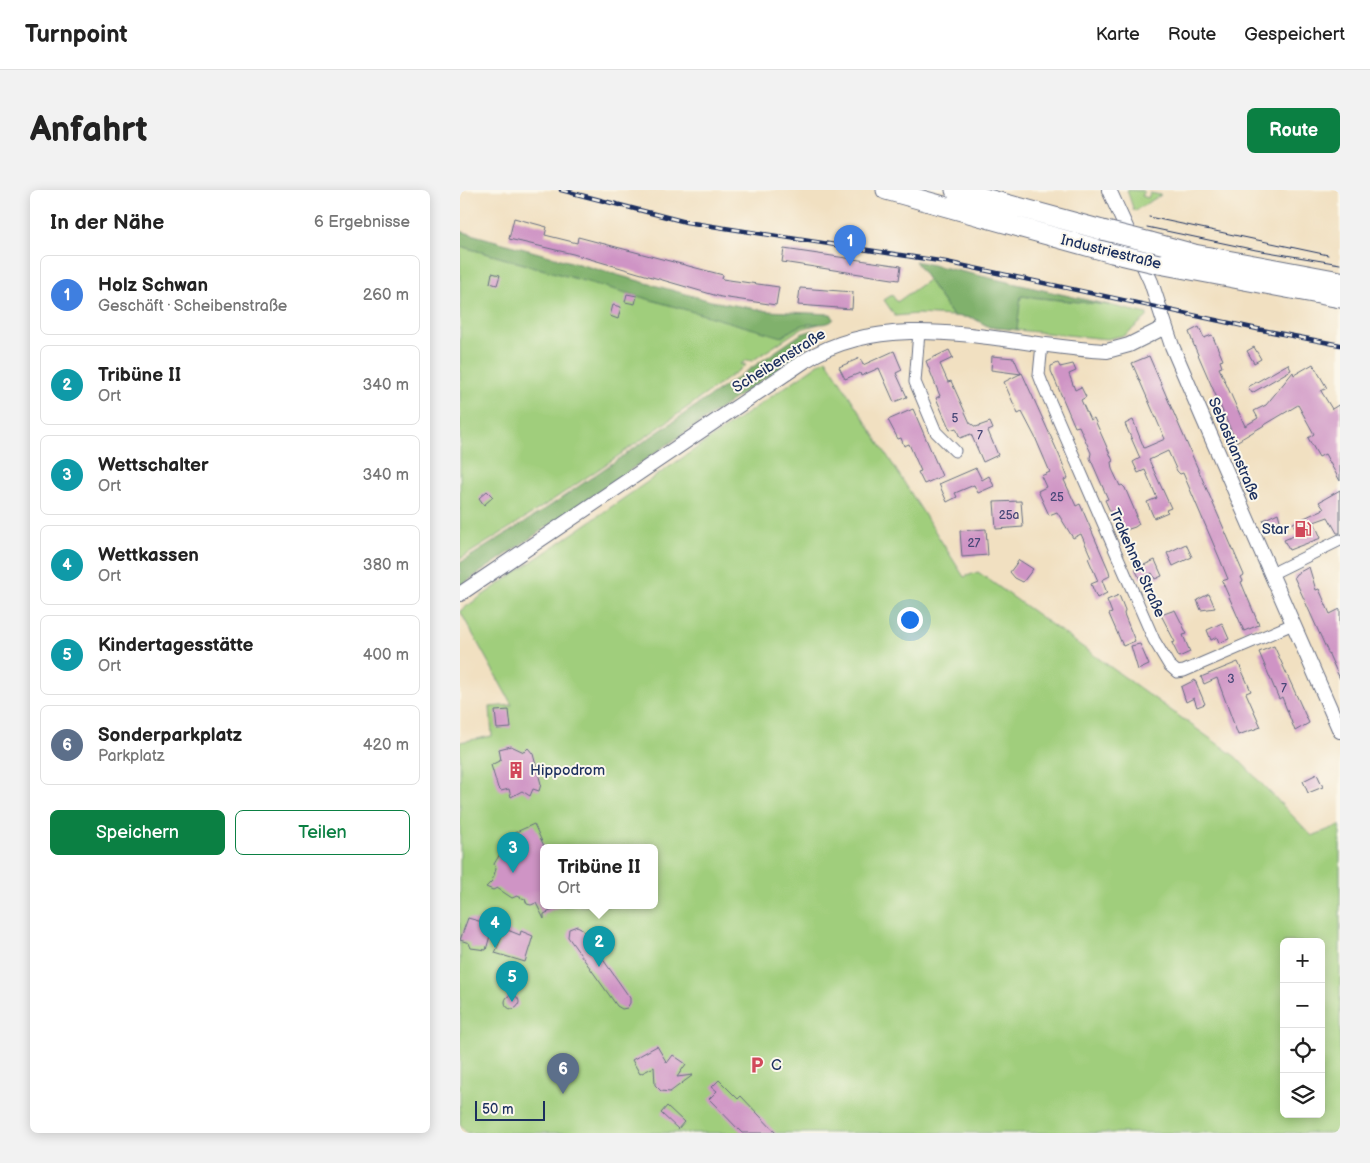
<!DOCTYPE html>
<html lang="de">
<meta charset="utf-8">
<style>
body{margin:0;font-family:"Balsamiq Sans",sans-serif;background:#f2f2f2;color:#222}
.controls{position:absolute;right:15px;bottom:15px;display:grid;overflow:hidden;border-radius:8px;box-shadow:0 2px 12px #0003}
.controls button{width:45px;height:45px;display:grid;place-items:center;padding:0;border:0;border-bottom:1px solid #e0e0e0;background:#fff;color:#222;font:25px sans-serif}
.scale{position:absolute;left:15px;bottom:12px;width:70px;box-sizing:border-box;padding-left:5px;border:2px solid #1b2f5e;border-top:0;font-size:14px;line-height:18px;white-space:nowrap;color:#1b2f5e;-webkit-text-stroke:4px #fbf7ec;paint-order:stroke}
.you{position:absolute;left:449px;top:429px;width:18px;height:18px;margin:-12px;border:4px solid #fff;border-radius:50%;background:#1a73e8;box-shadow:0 0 0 8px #1a73e833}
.badge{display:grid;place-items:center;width:32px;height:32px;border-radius:50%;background:#0b8043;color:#fff;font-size:16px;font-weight:700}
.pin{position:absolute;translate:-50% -41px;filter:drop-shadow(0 1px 2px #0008)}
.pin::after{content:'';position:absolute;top:26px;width:18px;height:15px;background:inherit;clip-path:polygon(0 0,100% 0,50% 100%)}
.popup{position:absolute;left:80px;top:654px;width:118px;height:65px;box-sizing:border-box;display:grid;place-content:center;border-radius:8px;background:#fff;filter:drop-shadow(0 1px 4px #0005);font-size:16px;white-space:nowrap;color:#767676}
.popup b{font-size:19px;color:#222}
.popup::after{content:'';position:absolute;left:50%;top:100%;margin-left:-10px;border:10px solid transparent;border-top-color:#fff}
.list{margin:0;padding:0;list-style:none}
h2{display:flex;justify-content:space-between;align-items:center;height:65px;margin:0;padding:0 20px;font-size:21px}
h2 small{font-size:16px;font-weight:400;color:#767676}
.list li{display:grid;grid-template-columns:32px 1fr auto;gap:15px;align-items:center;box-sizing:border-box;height:80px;margin:0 10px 10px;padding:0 10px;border:1px solid #e0e0e0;border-radius:8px}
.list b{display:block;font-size:19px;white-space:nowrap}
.list p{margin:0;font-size:16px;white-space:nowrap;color:#767676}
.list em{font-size:16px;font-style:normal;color:#767676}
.actions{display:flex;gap:10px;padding:15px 20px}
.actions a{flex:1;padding:11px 0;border:1px solid #0b8043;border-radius:8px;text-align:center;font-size:18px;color:#0b8043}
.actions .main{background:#0b8043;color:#fff}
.icon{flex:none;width:28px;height:28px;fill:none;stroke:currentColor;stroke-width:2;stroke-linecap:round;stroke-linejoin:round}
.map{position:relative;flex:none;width:880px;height:943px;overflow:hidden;border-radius:8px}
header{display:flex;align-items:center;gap:30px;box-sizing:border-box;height:70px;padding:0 25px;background:#fff;border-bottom:1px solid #e0e0e0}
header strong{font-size:24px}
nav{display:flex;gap:28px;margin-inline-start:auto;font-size:18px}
.intro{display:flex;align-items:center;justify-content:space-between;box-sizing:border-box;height:120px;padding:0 30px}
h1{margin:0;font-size:35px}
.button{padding:12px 22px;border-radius:8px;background:#0b8043;color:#fff;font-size:18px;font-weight:700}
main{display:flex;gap:30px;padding:0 30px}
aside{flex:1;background:#fff;border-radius:8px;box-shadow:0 2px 12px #0003}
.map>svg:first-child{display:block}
</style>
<header>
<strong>Turnpoint</strong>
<nav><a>Karte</a><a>Route</a><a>Gespeichert</a></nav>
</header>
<div class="intro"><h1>Anfahrt</h1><a class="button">Route</a></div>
<main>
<aside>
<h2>In der Nähe<small>6 Ergebnisse</small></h2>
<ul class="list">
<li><span class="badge" style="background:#3f7fe0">1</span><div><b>Holz Schwan</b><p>Geschäft · Scheibenstraße</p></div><em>260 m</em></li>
<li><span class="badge" style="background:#0f9aa8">2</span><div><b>Tribüne II</b><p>Ort</p></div><em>340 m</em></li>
<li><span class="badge" style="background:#0f9aa8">3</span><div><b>Wettschalter</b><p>Ort</p></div><em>340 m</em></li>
<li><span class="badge" style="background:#0f9aa8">4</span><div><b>Wettkassen</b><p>Ort</p></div><em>380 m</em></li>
<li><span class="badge" style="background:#0f9aa8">5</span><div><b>Kindertagesstätte</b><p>Ort</p></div><em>400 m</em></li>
<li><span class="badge" style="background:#5c6f8a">6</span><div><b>Sonderparkplatz</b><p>Parkplatz</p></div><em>420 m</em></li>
</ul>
<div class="actions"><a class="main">Speichern</a><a>Teilen</a></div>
</aside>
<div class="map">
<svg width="880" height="943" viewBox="0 0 880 943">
<rect width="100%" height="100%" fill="#fbf7ec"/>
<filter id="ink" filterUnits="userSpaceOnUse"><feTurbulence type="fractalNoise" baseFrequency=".02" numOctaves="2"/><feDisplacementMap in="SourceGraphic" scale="10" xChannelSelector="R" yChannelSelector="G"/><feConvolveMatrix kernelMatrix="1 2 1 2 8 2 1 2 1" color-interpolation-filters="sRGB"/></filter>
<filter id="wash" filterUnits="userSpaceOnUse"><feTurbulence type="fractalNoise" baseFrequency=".0096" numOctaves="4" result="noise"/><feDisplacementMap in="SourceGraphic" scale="20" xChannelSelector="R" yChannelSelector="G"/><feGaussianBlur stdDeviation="1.12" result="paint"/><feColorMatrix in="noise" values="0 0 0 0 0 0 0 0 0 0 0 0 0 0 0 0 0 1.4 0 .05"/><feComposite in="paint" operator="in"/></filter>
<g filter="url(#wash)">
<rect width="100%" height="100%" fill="#f1e0c1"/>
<path fill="#a0ce7c" stroke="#5e7e6d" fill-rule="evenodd" d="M667,0l17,1 -2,5 6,2 2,-5 11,2 -27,16z
M0,56l322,90c11,-7 23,-15 37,-12l-19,5 -48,32 -5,-1 -6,4 5,1c-93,68 -188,134 -286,194z
M468,90l25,36 -36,-2 -22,2 -11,-16 8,-5 5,7z
M560,106l89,9 38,9v3l-22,18 -18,4 -90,-9z
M366,169l138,218 14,-5 258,185 76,79 28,-11v308h-873l-7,-8v-383l32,-6 -2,-29 22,-2 -52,-94zM84,658h110v58h-110zM824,752h37v172h-37z"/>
<path fill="#80b16c" stroke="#4e7065" d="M0,41l251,70 57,10 63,3 3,5c-6,8 -21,3 -31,6 -8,2 -14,7 -21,12l-322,-91z
M455,71l194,44 -88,-9 -4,34 -28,-3 -16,-9 -20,-2z
M353,140l3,3 -1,4 -19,20 -336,229v-23l87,-55 254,-174z"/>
<g id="blocks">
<path fill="#cf94c5" d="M54,28l33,9 -2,8 32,8 1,-6 145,38 -1,4 57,8 -3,18 -55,-8 -148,-43 -64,-15z
M324,59l117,17 -2,14 -117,-18z
M32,83l8,2 -3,10 -7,-2z
M340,98l53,4 -1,17 -54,-4z
M167,104l10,2 -2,8 -10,-2z
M153,115l8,2 -3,12 -8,-3z
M739,137l5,11 8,-3 11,25 -3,1 2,6 -3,1 26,58 13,-8 -4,-7 12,-6 27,-33 1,3 19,-11 14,24 -6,3 11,18 8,-5v77l-15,-27 -6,3 -11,-19 6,-4 -16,-29 -62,37 -43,-99 -4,-11z
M794,157l7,12 -7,4 -7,-12z
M489,160l4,8 -13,6 8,18 3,-1 19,42 6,4 14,-5 3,7 -5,2 10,24 -15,7 -12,-28 -11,4 -4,-10 -6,2 -14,-32 4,-2 -14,-35z
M434,161l8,19 -6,3 11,24 -13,5 -15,-34 -18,8 -1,-3 -15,6 -6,-12 21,-9 3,7z
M532,166l22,2 7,16 -30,-4z
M689,166l95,219 -3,2 2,4 -2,1 18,43 -15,6 -22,-50 6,-2 -9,-22 -36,-84 -3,1 -3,-3 -9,-20 -19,9 22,48 -5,2 2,2 -14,6 -7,-16 10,-4 -12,-28 -7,3 -5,-11 7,-4 -15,-34 8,-4 11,28 21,-9 -33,-76z
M598,173l2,4 13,-3 3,7 -7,3 6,16 6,-3 5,10 -5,3 9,20 4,-2 19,43 -2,1 1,7 8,17 2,-1 3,3 12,28h-2l4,8 -4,3 -15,5 -10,-21 -5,-11 3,-1 -18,-41 1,-5 -12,-27 -4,1 -24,-56v-5z
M828,174l3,6 -39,23 -4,-6z
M562,183l38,84 8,21 -4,2 12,26 4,-2 29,67 1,5 -8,4 5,13 -10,5 -6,-14 7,-3 -10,-23 3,-1 -10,-23 -8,4 -16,-26 -8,3 -11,-24 8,-4 -5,-11 9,-4 -15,-35 -13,-25 -4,2 -14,-32z
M453,219l29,67 -18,8 -6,-12 3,-1 -12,-27 -5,2 -3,-8 -3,1 -10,-19z
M516,278l6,12 7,-4 5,10 -16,7 -4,-8 -19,8 2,4 -10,5 -8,-18z
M880,300v43h-3l-9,-16 -14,5 7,16 -32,12 -5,-10 22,-9 -2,-6 -9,3 -2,-5 31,-14 -5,-7z
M27,301l6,6 -9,8 -5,-7z
M561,311l2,26 -27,2 -2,-27z
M818,323l3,11 -13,6 -5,-10z
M526,339l2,26 -26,2 -2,-26z
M726,354l6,13 -19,9 -6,-13z
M559,370l14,9 -10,13 -8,-4 -5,-6z
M695,370l7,16 -7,3 -3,-6 -12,6 -5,-10z
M849,377l7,23 3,-1 11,25 10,-5v70l-46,-102 2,-3z
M749,404l6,14 -14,2 -4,-10z
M659,405l6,15 -1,4 11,27 -12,5 -14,-32 3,-1 -5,-13z
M715,420l12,24 -4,1 7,17 -11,5 -7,-14 3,-1 -14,-27z
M762,433l7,16 -10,4 -2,-6 -6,3 -4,-10z
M680,454l9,21 -11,5 -7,-24z
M814,456l35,77 -14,8 -13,-34 -3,2 -20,-47z
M778,472l13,29 -5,2 15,34 -23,8 -21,-57 -13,6 -3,-7z
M735,490l10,24 -8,3 -3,-9 -8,4 -5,-15z
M49,520l2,18 -14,1 -2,-18z
M51,556l13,6 4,-4 5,6 8,30 -2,7 -6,-2 -3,7 -8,-5 -11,6 -2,-8 -8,2 -3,-3 -7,-23 10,-5 -2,-11z
M857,584l6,13 -15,6 -5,-12z
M74,634l10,22v60h17l-17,8v5l-8,-16 -5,2 -4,-1 -2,-5 -8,-3 -5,2 -15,-10 -4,2 -7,-3 6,-6 4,-12 -2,-5 9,-15v-8l12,-6 -1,-2z
M8,728l25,7 -7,25 -15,-2 -2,-5 -9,-3z
M117,736l4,2 49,70v5l-3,5 -5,1 -5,-3 -49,-69 1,-8z
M45,739l15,6 1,-4 12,5 -8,26 -30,-9z
M45 812a7 7 0 1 1 14 0a7 7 0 1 1-14 0Z
M197,856l10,17 6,-8 13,9 -9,13 16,-2 -23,17 -9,-1 -6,-6 -1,-18 -14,7 -8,-14z
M259,890l19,19 3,-3 35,37h-34l-33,-34 8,-8 -5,-4z
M207,916l17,16 -6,7 -17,-16z"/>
</g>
</g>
<g filter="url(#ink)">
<use href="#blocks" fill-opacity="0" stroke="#666d81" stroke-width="1"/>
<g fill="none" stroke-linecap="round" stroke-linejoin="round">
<g stroke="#666d81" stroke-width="13">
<path id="minor" d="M459,142l-4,50 21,50 19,19
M582,154l-3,31 3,8 112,257 15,25 8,7 7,-1 109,-47
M811,384l69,-34"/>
</g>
<g stroke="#666d81" stroke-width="16">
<path id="tertiary" d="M649,0l42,92 21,64 30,70 138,315
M0,404l346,-234c88,-55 204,-13 301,-9l22,-6 36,-18"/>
</g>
<g stroke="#666d81" stroke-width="21">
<path id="trunk" d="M426,0l226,63
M495,0l147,40
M690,52l44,12 146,27
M699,74l181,34"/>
</g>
<use href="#minor" stroke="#fff" stroke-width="11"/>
<use href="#tertiary" stroke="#fff" stroke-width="14"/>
<use href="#trunk" stroke="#fff" stroke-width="19"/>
<path stroke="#1b2f5e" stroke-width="1" d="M689,27l179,38
M687,37l109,23 84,14"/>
<g stroke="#1b2f5e" stroke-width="4.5">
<path id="rail" d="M101,0l125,32 260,40 316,68 78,15"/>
</g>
<use href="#rail" stroke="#fbf7ec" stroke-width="2.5" stroke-dasharray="8" stroke-linecap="butt"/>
<g stroke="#666d81" stroke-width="21" stroke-linecap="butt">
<path id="trunk-bridge" d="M642,40l48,12
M652,63l47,11"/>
</g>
<use href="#trunk-bridge" stroke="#fff" stroke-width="19"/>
</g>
</g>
<defs>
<g id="fuel-bare" transform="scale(1.35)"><path d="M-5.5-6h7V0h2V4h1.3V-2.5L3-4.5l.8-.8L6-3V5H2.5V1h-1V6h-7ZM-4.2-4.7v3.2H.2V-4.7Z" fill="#d1495b" stroke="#fbf7ec" stroke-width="2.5" paint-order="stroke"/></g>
<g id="building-bare" transform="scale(1.35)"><path d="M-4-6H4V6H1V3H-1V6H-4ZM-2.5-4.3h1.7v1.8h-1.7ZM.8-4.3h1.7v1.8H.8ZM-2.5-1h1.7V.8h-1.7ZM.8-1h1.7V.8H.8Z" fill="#d1495b" stroke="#fbf7ec" stroke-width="2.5" paint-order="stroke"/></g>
<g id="parking-bare" transform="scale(1.35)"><path d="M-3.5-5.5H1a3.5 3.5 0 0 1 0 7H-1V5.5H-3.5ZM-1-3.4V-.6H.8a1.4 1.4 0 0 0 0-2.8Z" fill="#d1495b" stroke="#fbf7ec" stroke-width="2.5" paint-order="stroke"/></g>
</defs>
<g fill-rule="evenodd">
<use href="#fuel-bare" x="843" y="339"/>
<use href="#building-bare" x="56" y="580"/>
<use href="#parking-bare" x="297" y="875"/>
</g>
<g text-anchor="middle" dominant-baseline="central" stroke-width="4" stroke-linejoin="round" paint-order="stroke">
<g font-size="12" fill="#484878">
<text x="495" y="228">5</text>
<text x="520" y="245">7</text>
<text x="597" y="307">25</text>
<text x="549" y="325">25a</text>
<text x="514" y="353">27</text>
<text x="771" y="489">3</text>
<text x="824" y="498">7</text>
</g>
<g font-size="15" fill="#1b2f5e" stroke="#fbf7ec">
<text transform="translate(651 62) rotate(14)">Industriestraße</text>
<text transform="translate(319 171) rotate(-32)">Scheibenstraße</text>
<text transform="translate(774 259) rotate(67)">Sebastianstraße</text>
<text transform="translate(677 373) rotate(66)">Trakehner Straße</text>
</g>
<g font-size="15" fill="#1b2f5e" stroke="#fbf7ec" text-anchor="start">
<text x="829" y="339" text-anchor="end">Star</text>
<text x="70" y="580">Hippodrom</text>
<text x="311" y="875">C</text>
</g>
</g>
</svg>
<div class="controls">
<button>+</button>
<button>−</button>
<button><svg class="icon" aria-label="locate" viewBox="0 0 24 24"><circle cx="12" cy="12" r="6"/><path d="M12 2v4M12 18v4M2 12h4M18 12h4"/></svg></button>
<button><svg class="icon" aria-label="layers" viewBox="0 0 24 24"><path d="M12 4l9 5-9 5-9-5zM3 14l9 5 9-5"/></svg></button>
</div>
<div class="scale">50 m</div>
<div class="you"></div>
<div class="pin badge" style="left:390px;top:76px;background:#3f7fe0">1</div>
<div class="pin badge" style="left:139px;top:777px;background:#0f9aa8">2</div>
<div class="popup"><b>Tribüne II</b>Ort</div>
<div class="pin badge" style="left:53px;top:683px;background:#0f9aa8">3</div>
<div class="pin badge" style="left:35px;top:758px;background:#0f9aa8">4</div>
<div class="pin badge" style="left:52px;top:812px;background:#0f9aa8">5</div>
<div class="pin badge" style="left:103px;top:904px;background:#5c6f8a">6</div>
</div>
</main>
